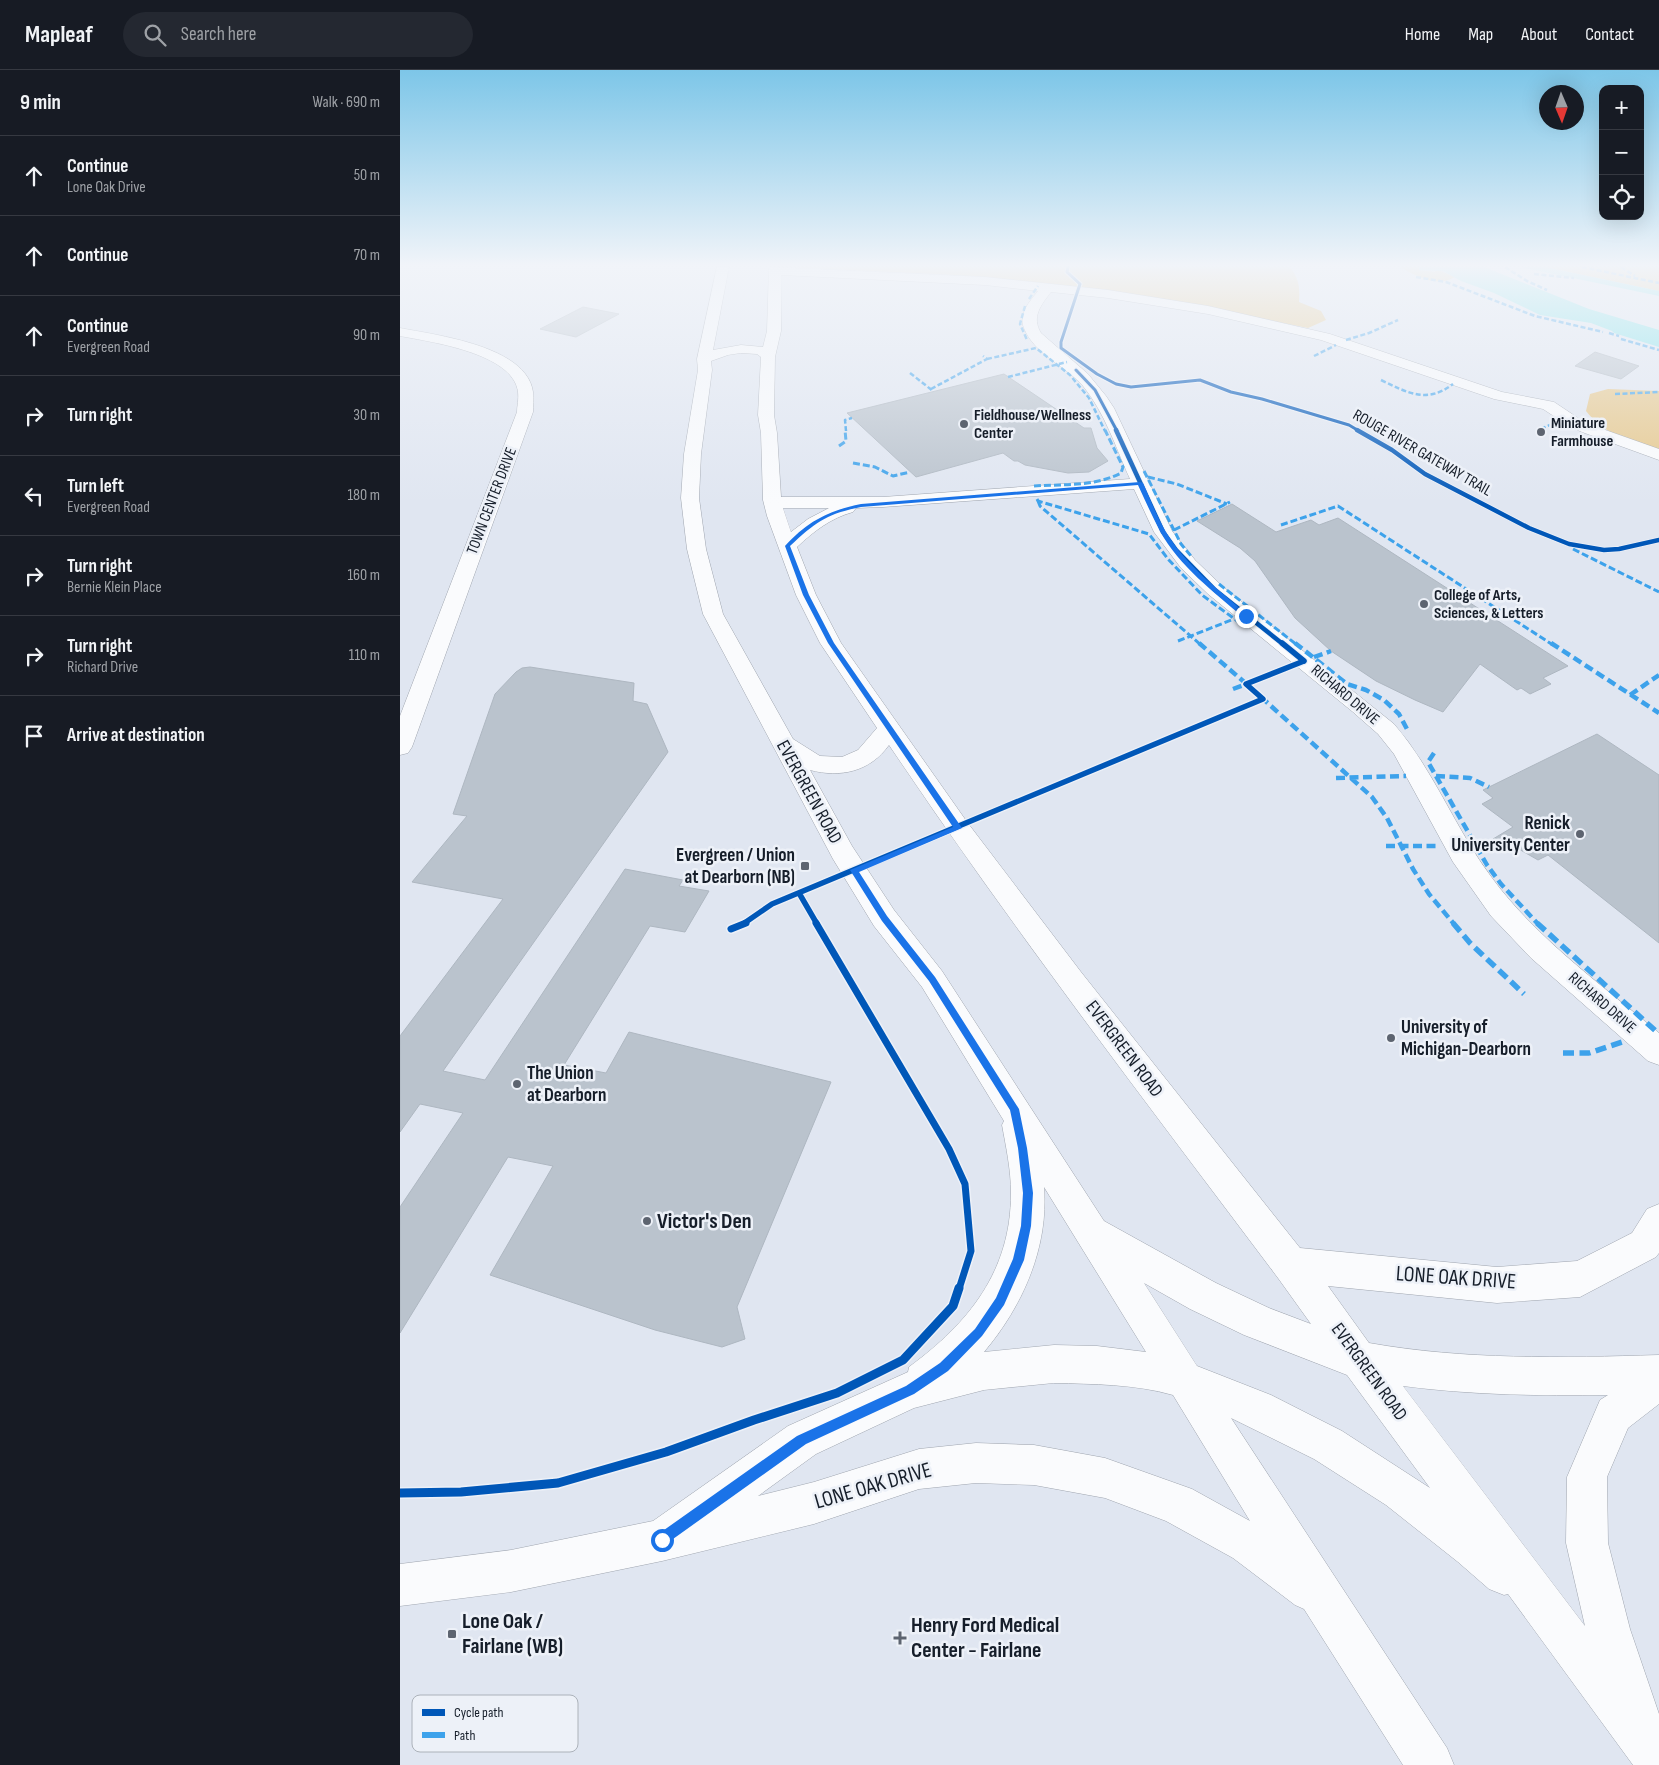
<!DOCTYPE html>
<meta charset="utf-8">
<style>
body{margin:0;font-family:"Sofia Sans Condensed",sans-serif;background:#242831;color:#f1f3f6}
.controls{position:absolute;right:15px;top:15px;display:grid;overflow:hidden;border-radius:10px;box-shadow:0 5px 20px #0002}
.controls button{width:45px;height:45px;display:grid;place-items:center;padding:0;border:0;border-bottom:1px solid #363941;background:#171b24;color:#f1f3f6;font:25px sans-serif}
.compass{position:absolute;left:1139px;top:15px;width:45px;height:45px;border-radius:50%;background:#171b24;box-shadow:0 5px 20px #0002;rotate:178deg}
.stop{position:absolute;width:15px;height:15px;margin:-11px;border:4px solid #1a73e8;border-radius:50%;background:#fff}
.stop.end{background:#1a73e8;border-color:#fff;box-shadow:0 1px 5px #0008}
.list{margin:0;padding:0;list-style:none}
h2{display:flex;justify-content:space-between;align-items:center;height:65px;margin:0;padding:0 20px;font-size:21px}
h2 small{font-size:16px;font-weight:400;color:#9ea1a6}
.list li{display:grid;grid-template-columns:32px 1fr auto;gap:15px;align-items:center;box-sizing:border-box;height:80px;padding:0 20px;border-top:1px solid #363941}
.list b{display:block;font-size:19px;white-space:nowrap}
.list p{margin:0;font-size:16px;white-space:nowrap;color:#9ea1a6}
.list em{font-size:16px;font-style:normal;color:#9ea1a6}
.icon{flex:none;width:28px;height:28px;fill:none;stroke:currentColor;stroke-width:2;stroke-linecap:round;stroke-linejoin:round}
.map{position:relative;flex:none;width:1259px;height:1695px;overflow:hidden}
header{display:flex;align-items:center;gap:30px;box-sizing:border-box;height:70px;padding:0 25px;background:#171b24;border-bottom:1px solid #363941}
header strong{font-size:24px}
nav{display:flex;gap:28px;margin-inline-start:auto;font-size:18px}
.search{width:350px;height:45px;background:#242831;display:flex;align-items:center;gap:12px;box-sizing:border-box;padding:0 18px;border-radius:28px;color:#9ea1a6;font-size:19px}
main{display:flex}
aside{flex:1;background:#171b24}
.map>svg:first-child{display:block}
</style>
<header>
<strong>Mapleaf</strong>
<div class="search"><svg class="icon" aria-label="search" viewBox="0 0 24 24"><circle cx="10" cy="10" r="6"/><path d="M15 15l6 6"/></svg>Search here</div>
<nav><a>Home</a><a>Map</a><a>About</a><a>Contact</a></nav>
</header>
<main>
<aside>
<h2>9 min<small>Walk · 690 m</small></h2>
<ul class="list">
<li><svg class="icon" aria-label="ahead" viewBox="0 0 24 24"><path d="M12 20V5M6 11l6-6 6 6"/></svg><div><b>Continue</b><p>Lone Oak Drive</p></div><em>50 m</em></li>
<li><svg class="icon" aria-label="ahead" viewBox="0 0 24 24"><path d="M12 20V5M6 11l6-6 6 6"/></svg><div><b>Continue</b></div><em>70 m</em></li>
<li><svg class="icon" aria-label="ahead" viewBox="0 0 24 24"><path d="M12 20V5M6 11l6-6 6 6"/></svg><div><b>Continue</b><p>Evergreen Road</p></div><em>90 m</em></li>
<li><svg class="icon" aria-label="right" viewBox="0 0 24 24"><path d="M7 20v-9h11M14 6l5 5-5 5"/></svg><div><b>Turn right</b></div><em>30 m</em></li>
<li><svg class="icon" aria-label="left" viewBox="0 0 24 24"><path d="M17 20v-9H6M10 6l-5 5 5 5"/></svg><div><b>Turn left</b><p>Evergreen Road</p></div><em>180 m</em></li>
<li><svg class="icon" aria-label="right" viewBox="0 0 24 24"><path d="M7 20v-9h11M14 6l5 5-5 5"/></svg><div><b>Turn right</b><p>Bernie Klein Place</p></div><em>160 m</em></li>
<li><svg class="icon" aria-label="right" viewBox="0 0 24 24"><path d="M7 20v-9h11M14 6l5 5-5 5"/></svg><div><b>Turn right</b><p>Richard Drive</p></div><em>110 m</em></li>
<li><svg class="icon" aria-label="arrive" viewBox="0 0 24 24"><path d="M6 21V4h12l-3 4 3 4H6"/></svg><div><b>Arrive at destination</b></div></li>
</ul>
</aside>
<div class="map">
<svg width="1259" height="1695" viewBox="0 0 1259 1695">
<rect width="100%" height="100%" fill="#e0e6f1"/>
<path fill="#e6c78a" d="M390,197h500c9,12 10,20 9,35l22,9 5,9 -18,8 -95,-19 -143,-23 -115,-11z
M1000,197h19l1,3 15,2 1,-3 19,8c-19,11 -38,-1 -55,-10z
M1145,197h114v24z
M1208,319l51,2v61c-26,-8 -56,-19 -73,-41l4,-17z"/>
<path fill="#7de2e9" d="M1019,197h65l105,42 70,21v17l-45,-14 -2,-2 -21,-8 -51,-8 -46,-22 -33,-12 -18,-10 -24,-1z
M1121,197h24l114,24v5z"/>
<path fill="#bac3cd" stroke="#aeb7c1" d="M183,237l36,7 -43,23 -36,-8z
M1195,282l44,14 -18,13 -46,-13z
M604,304l80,54h7l6,20 11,13 -19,11 -21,1 -43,-8 -7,-4h-4l-11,-8 -87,24 -69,-64z
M832,434l44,28 35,-12 8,5 19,-7 230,148 -25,12 8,6 -21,10 -9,-6 -4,2 -37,-26 -37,48 -28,-12 -39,-19 -45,-30 -36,-33 -40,-57 -15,-13 -43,-27z
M130,597l104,16 -1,18 14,3 21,48 -225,319 42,9 140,-211 58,11 -4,6 30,5 -24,41 -35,-6 -86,139 42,8 23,-41 202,50 -94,225 8,32 -23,8 -67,-17 -165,-55 63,-109 -45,-9 -108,176v-126l63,-94 -43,-9 -20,28v-96l103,-137 -91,-17 55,-66 -14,-2 42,-120 21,-22 6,-4z
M1197,664l62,41v168l-111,-88 -10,5 -21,-12 -24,-9 20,-12 -31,-23 11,-6 -10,-8z"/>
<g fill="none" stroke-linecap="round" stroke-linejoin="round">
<g stroke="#9fa5af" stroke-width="1">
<path id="minor" d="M317,197h12l-16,83 28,-5 22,2 4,-16 2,-64 216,10 123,13 100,16 122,28 172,58 52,10 27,18 13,6 65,23v11l-77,-28 -13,-6 -26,-17 -49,-10 -173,-59 -113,-26 -100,-16 -57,-6c-10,13 -20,25 -10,41l47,41 18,22 8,12 58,123 23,29 27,26 172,138c40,46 61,105 98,154 45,61 110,107 167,155v32l-11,-4 -117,-103 -40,-42 -38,-54 -59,-108 -16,-20 -25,-22 -145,-118 -27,-26 -27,-36 -20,-43 -251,18 -27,1 -3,4c-22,6 -39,19 -56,35l19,48 25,48 126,179 114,150 219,276 197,19 80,-6 55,-28 15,-24 12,-5v49l-3,4 -76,40 -83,6 -169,-17 41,57c96,17 193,15 290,12v49l-31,24 -21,49 1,66 22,86 29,85v51h-26l-125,-171 -4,1 -15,-6 -31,-27 -72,-57 -72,-46 -83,-41 216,330 7,17h-51l-99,-156 -9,-4 -62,-47 -67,-37 -61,-23 -71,-13 -58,-2 -57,6 -105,35 -152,37 -151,31 -111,14v-42l111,-14 142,-29 135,-95 120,-54 1,-5c60,-44 102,-96 102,-174 0,-23 -5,-46 -9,-68l2,-4 -82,-134 -48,-61 -41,-67 -130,-245 -16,-65 -6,-51 3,-44 14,-84 -1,-11zM381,205l204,10 53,6c-8,10 -20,23 -14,37 10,26 42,38 59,58 22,27 33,62 47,93l-247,18h-102l-4,-64 -3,-18 1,-58 6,-26zM341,283l16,1 4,3 -3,58 3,18 2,67 4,16 29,79 24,48 57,85 -19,22 -16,7 -22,-1 -27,-17 -70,-125 -17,-65 -7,-51 2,-44 11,-84 -1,-9 17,-6zM383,438h46l-21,11 -17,13zM489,675c123,183 257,357 389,533l33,46 -42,-16 -53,-25 -112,-62 -162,-250 -48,-61 -42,-64 -42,-76c30,8 60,2 79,-25zM644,1117l102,165 -49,-6 -43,-1 -70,7c38,-45 65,-104 60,-165zM744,1213l46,26 54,26 103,40 83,113 -88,-57 -71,-36 -74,-29zM654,1313c39,1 81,1 119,12l77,126 -58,-32 -87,-31 -71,-13 -58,-2 -57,6 -105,33 -56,14 58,-42 98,-46 70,-18zM1003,1316c68,9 136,10 205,9l-8,5 -33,77 -1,66 19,83z
M0,258c36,7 127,18 133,64 1,7 0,14 0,20l-121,335 -4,6 -8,2v-39l117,-304c0,-6 2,-13 1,-20 -5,-39 -87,-50 -118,-56z"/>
</g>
<use href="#minor" fill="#fafbfd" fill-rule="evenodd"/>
<path stroke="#3da2eb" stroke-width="2.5" stroke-dasharray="5 2.5" stroke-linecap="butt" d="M1105,197l22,14 20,9
M1182,197l77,16
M1221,197l14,9
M1134,204l40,4
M1016,207l30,5 89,34 68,16
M629,229l9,-13
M625,236l-5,18 7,16
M1209,263l10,3
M1221,269l38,11
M946,270l23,-7 29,-13
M914,286l22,-11
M587,289l49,-11 34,27 19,23 16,33
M510,303l23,18
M608,307l59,-15
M981,310c27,13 46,24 72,4
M531,319l56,-30 -4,-3
M1215,324l44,-2
M1141,359l20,-9
M446,361l-1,-11 7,-2"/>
<path stroke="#3da2eb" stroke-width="3" stroke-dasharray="7 3" stroke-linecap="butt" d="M439,376l7,-5 -1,-11
M453,393l22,4 18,9 17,-4
M744,401l37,73 10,12
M748,407l29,7 50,20
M634,416c29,-2 60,1 87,-13l2,-6 -18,-37
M637,429l1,2 111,33 19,25 34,36 38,28
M638,431l2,5 161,139
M881,455l57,-19 215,139
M774,460l56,-28
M1173,479l86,43
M819,514l78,61
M778,571l56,-22"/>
<path stroke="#3da2eb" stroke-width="4.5" stroke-dasharray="9 4.5" stroke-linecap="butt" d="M799,573l51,44
M895,573l52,41 19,6 18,10 15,14 9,17
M1151,573l108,70
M914,587l17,-6
M833,619l16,-6
M1230,625l29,-20
M861,627l111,100 15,21 26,51 16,25 25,30
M1034,683l-6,9 59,103 14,19 37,40
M1036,706l34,2 19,9
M936,708l70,-2
M986,776h54"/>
<path stroke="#3da2eb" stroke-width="5.5" stroke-dasharray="11 5.5" stroke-linecap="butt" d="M1053,853l17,20 54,51
M1137,853l122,111
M1163,983h26l36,-12"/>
<g stroke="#edf1f8" stroke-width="5">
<path id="cycleway-far4" d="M668,197l-1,5 13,12 -19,58v6l36,26 19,10 15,3 69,-7 31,12 31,7 87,26 10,6
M676,300l19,20 22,41"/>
</g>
<g stroke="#edf1f8" stroke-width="6">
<path id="cycleway-far3" d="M716,360l47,102 13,18 39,40 69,55
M957,360l35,20 33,24 104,54 40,16 35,6 15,-1 40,-9"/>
</g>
<g stroke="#edf1f8" stroke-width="8">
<path id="cycleway-far2" d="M882,573l22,18
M399,823l18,31
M343,854l29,-20 491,-205 -17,-15 58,-23"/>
</g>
<g stroke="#edf1f8" stroke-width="10">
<path id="cycleway-far1" d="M416,853l133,226 16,35 6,67 -12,38
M331,859l15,-6"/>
</g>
<g stroke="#edf1f8" stroke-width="12">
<path id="cycleway" d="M0,1423l61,-1 97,-9 108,-31 88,-32 83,-27 66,-33 50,-54 6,-18"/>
</g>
<use href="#cycleway-far4" stroke="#0057b8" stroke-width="3"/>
<use href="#cycleway-far3" stroke="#0057b8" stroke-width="4.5"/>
<use href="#cycleway-far2" stroke="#0057b8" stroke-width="5.5"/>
<use href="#cycleway-far1" stroke="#0057b8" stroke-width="7"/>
<use href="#cycleway" stroke="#0057b8" stroke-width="9"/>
</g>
<linearGradient id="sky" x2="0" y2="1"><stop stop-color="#7dc6e8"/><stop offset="0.45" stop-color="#f1f4f9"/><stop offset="1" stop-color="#f1f4f9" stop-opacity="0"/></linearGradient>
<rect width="1259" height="434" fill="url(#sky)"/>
<path fill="#1a73e8" d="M740,412l3,1c7,16 14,34 23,49 20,34 53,58 82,83v3h-4c-30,-26 -65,-52 -84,-87 -8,-15 -15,-31 -22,-46l-277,22c-35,7 -45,15 -71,39l19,49 25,48 128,185 -103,44 28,44 48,61 84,132 8,39 6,45 -2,33 -7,34 -20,45 -22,31 -34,35 -34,23 -108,50 -140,100 -4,2 -5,-2 -2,-4 2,-5 140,-99 109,-50 34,-23 35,-34 21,-31 17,-39 8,-33 2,-33 -5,-45 -8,-38 -81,-129 -47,-60 -32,-51 103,-43 -125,-184 -25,-48 -18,-49c23,-25 43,-35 76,-42z"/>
<g fill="#5d6470" stroke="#edf1f8" stroke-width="2">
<circle cx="564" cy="354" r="5"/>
<circle cx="1141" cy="362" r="5"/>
<circle cx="1024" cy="534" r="5"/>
<circle cx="1180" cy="764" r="5"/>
<rect x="400" y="791" width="10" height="10" rx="2.5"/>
<circle cx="991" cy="968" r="5"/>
<circle cx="117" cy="1014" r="5"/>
<circle cx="247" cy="1151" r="5"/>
<rect x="47" y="1559" width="10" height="10" rx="2.5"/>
<path d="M497.5 1560.5h5v5h5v5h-5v5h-5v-5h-5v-5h5z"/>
</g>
<g text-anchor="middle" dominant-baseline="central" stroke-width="5" stroke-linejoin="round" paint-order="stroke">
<g font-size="16" font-weight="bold" fill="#161e2a" stroke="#edf1f8" text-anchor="start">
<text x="574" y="345">Fieldhouse/Wellness<tspan x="574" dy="18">Center</tspan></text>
<text x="1151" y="353">Miniature<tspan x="1151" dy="18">Farmhouse</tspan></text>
<text x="1034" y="525">College of Arts,<tspan x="1034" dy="18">Sciences, &amp; Letters</tspan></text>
</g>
<g font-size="16" fill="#161e2a" stroke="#edf1f8">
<text transform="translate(1022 383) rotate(30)">ROUGE RIVER GATEWAY TRAIL</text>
<text transform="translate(92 431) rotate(-69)">TOWN CENTER DRIVE</text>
<text transform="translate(945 625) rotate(40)">RICHARD DRIVE</text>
<text transform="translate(1202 933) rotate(41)">RICHARD DRIVE</text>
</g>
<g font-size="19" fill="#161e2a" stroke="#edf1f8">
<text transform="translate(409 722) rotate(61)">EVERGREEN ROAD</text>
<text transform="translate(724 979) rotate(53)">EVERGREEN ROAD</text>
<text transform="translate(969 1302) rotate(54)">EVERGREEN ROAD</text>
</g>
<g font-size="19" font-weight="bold" fill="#161e2a" stroke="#edf1f8" text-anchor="end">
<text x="1170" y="753">Renick<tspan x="1170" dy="22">University Center</tspan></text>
<text x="395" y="785">Evergreen / Union<tspan x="395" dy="22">at Dearborn (NB)</tspan></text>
<text x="1001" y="957" text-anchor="start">University of<tspan x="1001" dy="22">Michigan-Dearborn</tspan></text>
<text x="127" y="1003" text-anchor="start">The Union<tspan x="127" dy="22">at Dearborn</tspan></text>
</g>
<g font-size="22" font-weight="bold" fill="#161e2a" stroke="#edf1f8" text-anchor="start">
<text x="257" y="1151">Victor's Den</text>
<text x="62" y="1551">Lone Oak /<tspan x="62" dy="25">Fairlane (WB)</tspan></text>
<text x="511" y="1555">Henry Ford Medical<tspan x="511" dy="25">Center - Fairlane</tspan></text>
</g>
<g font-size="22" fill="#161e2a" stroke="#edf1f8">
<text transform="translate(1056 1208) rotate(4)">LONE OAK DRIVE</text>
<text transform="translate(473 1416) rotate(-16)">LONE OAK DRIVE</text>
</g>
</g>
<rect x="12" y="1625" width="166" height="57" rx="8" fill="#edf1f8" stroke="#acb2ba" stroke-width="1"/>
<rect x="22" y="1639" width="23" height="7" fill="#0057b8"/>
<rect x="22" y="1662" width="23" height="6" fill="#3da2eb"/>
<g font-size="14" fill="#161e2a">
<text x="54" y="1647">Cycle path</text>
<text x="54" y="1670">Path</text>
</g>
</svg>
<div class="controls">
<button>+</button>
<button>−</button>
<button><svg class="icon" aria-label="locate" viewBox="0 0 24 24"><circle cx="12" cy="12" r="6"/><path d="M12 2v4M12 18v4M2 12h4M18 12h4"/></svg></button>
</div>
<svg class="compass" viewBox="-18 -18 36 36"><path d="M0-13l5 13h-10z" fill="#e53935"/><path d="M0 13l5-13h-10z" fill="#9ea1a6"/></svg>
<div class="stop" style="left:262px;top:1470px"></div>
<div class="stop end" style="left:846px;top:546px"></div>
</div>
</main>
